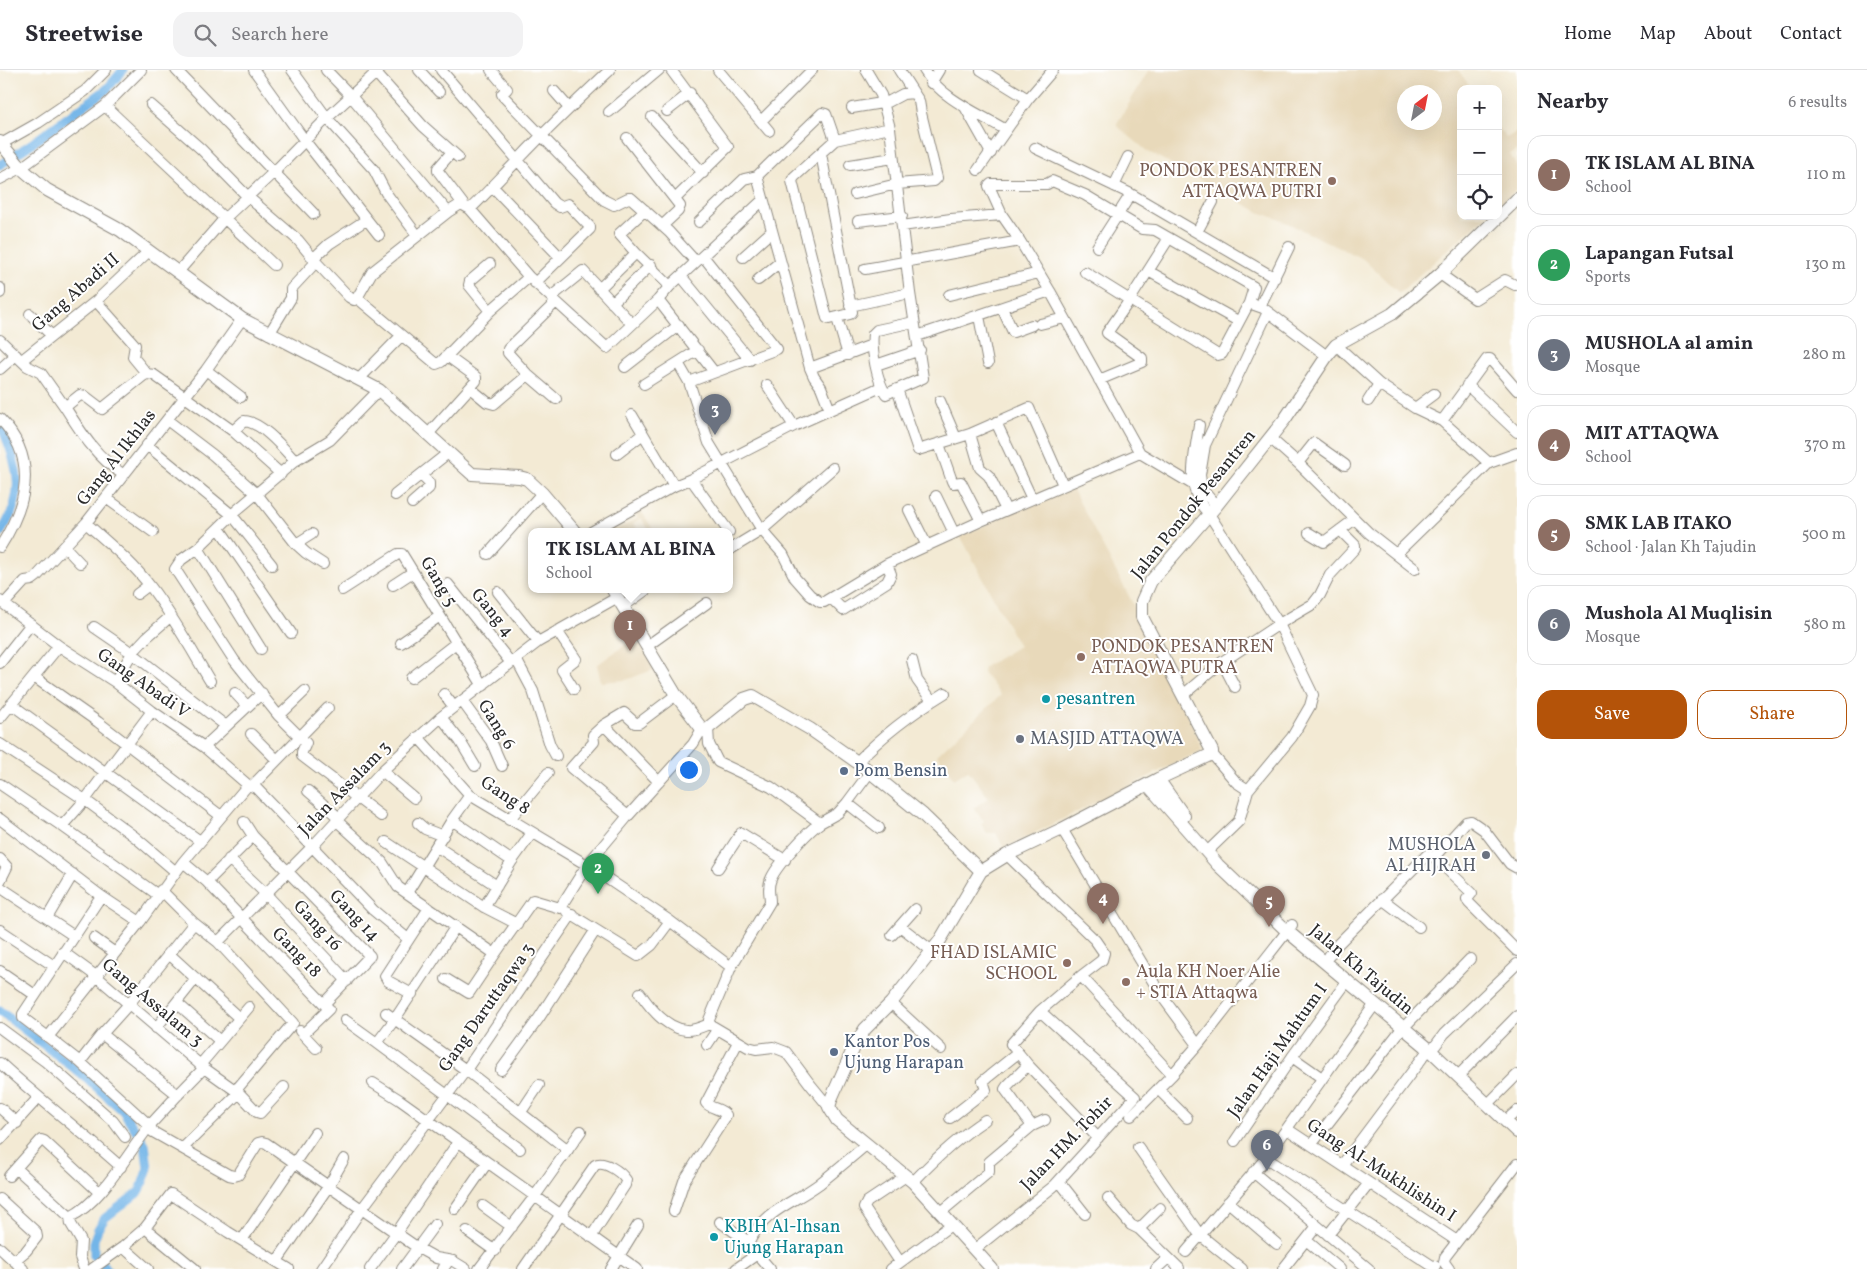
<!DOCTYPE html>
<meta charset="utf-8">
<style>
body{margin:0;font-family:Vollkorn,serif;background:#f2f2f3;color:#2b2b33}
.controls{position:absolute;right:15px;top:15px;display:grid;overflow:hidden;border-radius:10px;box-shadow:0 5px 20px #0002}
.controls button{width:45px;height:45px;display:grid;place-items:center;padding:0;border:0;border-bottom:1px solid #e1e1e2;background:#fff;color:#2b2b33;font:25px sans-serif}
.compass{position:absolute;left:1397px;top:15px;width:45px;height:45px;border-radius:50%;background:#fff;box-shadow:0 5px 20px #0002;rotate:32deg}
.you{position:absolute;left:688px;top:699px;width:18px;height:18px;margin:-12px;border:4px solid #fff;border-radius:50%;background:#1a73e8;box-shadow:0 0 0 8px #1a73e833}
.badge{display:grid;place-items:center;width:32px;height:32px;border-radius:50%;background:#b45309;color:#fff;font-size:16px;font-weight:700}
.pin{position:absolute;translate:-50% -41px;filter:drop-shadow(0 1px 2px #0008)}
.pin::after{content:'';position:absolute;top:26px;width:18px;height:15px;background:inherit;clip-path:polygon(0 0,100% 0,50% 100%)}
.popup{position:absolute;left:528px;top:458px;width:205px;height:65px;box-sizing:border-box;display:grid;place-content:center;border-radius:10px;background:#fff;filter:drop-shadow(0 1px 4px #0005);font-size:16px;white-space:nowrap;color:#7c7c81}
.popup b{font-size:19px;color:#2b2b33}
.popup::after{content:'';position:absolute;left:50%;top:100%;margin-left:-10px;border:10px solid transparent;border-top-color:#fff}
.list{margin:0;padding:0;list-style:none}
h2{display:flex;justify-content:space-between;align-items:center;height:65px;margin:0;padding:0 20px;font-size:21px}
h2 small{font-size:16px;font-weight:400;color:#7c7c81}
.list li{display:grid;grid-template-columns:32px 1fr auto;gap:15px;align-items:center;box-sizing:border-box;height:80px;margin:0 10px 10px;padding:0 10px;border:1px solid #e1e1e2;border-radius:15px}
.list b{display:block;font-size:19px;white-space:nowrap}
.list p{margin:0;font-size:16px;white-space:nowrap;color:#7c7c81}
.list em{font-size:16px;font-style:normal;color:#7c7c81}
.actions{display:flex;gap:10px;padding:15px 20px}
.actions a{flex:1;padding:11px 0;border:1px solid #b45309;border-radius:15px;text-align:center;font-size:18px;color:#b45309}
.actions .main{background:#b45309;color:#fff}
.icon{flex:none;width:28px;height:28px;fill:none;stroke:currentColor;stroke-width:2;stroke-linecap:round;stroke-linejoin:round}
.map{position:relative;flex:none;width:1517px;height:1199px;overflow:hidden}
header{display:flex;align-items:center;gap:30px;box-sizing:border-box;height:70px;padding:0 25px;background:#fff;border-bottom:1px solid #e1e1e2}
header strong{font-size:24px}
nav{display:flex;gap:28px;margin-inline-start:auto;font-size:18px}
.search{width:350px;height:45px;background:#f2f2f3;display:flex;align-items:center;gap:12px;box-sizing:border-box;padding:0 18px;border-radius:15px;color:#7c7c81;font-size:19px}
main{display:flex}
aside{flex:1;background:#fff}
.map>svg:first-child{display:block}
</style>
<header>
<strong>Streetwise</strong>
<div class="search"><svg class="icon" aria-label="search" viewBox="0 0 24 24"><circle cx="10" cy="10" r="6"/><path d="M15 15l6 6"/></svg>Search here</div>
<nav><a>Home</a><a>Map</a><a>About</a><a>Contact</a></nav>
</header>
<main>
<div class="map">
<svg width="1517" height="1199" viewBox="0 0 1517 1199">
<rect width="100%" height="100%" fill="#fff"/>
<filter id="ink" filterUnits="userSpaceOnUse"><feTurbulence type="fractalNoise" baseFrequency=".02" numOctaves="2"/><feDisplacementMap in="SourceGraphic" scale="10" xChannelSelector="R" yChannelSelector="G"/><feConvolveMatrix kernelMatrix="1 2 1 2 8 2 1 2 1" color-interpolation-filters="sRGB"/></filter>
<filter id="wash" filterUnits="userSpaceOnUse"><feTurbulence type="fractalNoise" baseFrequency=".0096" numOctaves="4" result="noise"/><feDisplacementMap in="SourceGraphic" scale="20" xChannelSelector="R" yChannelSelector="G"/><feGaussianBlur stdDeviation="1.12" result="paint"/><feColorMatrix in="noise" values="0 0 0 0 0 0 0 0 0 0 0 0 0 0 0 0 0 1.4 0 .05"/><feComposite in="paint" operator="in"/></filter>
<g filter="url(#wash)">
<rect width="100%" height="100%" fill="#f3ead4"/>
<path fill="#e8d9ba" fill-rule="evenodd" d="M1149,0h309l14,19h-11v127h25l-87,77 -36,-34 -82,-39 -22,-8 -112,-61 -31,-26zM1434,22v30h-30v-30z
M1498,57l8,11 11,-6v18l-7,4 7,13v22l-19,17z
M1070,414l105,200 27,66 -198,98 -8,-15h-9l-6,-9 3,-3 -11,-13 16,-10 -21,-28 -14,9 -17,-24 64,-60 -18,-23 1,-5 35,-21 -58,-109z
M638,436l17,26h-5l-9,-14 -8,5 6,9h-28l-4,-5zM634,442l4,6 -22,12 -3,-5z
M636,567l19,32 -29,11 -25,2 -4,-17z"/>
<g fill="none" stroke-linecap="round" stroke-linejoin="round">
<path stroke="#73b5e8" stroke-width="9" d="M0,95l34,-23 73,-53 16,-19
M0,357l3,3c16,38 23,67 -3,103
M0,941l84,65 39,35 22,33 3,24 -8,23 -35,27 -7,11 -4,11v16l13,13"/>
</g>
</g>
<g filter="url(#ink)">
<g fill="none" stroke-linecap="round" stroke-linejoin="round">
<g stroke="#8f8a80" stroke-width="12">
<path id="minor" d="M176,0l138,144
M254,0l51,71 74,94
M292,0l35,48 47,52 12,23 31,42
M326,0l25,26 97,116
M373,0l50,56 35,31
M419,0l20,22
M441,0l113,133 6,4 8,-3 22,23v2l-55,54
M491,0l16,19 -5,5 1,2 101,104 10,5 14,-7h3l38,34 27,30
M671,0l57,77 -53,52
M718,0l51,61
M866,0l15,25 9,33 20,165 13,85 -37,16c-9,-12 -15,-45 -13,-60l4,-4 37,-8
M924,0c17,29 54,43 82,60
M981,0l47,29
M931,13l8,-13
M554,21l15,17
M151,35l50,44 47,48 50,43 18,22 33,35 5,3 3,-2 79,66 5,-2 49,-51 39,-34 78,71 51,-48 12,-14 93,-86
M105,36l169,159
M965,37l26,46
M852,38l36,-6 15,-8 11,-1
M667,41l23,-18
M609,42l50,-42
M652,47l51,56
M761,51l51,-51
M627,68l53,68 -2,5 -16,15
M1,74l37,-21 47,-32 21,-21
M1035,78l96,46 144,84
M452,82l-14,16v3l25,33
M821,84l31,158 -2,2 -21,5 -2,-1 -35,-137 2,-4 41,-37 55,-12
M850,95l43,-7
M978,100l50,-71 25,-29
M757,106l53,192 4,9 7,10 9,23
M0,109l21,-11 84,-62 36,-36
M1114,116l14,-29
M493,117l67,70
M855,124l42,-10 37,-3 3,-3 -16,-65 -2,-12 -20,-31
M470,139l59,68
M645,140l-26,24 17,19 34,33
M858,151l44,-5
M699,152l45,-43 13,-3 65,-63 4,1 9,26
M902,156l49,-7 51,-4
M1197,162l16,-30
M1097,177l34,-53
M743,187l29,-26
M313,189l16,-15 37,-24
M865,199l155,-28
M1148,201l90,50
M178,202l46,-53 50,-47 53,-54 52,-48
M1085,202l133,83 4,-1 27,-51 14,5 64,48
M1440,204l35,25 30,-19 10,5
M681,206l69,84
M758,210l22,-18
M0,218v5
M599,219l37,-36
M949,225l90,-22
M551,227l32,-26 49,53
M357,228l15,-26 76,-60 13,-8 9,5c17,-16 32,-33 49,-50 29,-31 60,-60 91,-89
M658,230l56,72
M96,231l39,44 -2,12 14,17
M612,233l39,-38
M850,236l60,-13
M1260,236l29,-59
M1002,238l11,24 19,-7
M490,241l-21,-26 1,-4 20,-17
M30,244l22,22
M979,246l9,47
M837,248l11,37
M1040,254l25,-6
M269,264l22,-36v-9l25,-27
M917,266l133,-45
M0,270l27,26 14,7 24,34 15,-12 5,1 17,13 41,-33 4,-2 7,1 79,56 48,43
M1336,275l43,39 36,24 27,13 47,42
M22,290l74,-59 53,-50
M678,293l11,19 20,61 53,87 21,24 12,24 15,17 10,7h4l63,-38 94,-43 159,-68
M876,295l44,-15
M625,297l54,-42
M810,298l62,-23
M0,299l16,-14
M206,300l35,27
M528,305l-20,-22v-4l48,-47
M359,309l42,-43
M1099,310l43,-18v-4l-35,-25 22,-32 40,-63
M689,312l88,-33 -74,-93
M644,314l54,-34
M767,315l27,41
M1467,315l50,47
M470,318l17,14 7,2 34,-29 28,24
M897,319l21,61 52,-16 59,-26 34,77
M379,320l-49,50 -35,21 -58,49 -39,38 -17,12 -6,9 59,91 44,55 28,28 -4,9v4l79,60
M940,331l16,37
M1368,331l11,-17
M65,337c17,27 32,51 59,68
M1415,338l19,-14
M632,345l42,71
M0,349c39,40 27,86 0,128
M167,350l46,35 44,39 39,50 16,-10
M1442,351l45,-62h3l27,31
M996,352l36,77
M1199,355c-4,33 -16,63 10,89l70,110 34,71 -3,11 -18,31 -44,53 -9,31 -29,28
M233,361l11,-10c18,1 40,28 51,40
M429,363l47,-52v-4l-29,-21
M970,364l10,34 9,8 17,34
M1270,368l28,25 71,70 46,36
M939,374l13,37 1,2 8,-1 20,39
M147,375l85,70 40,50
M617,384l26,-20
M1298,393l16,-20 31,22
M691,409l38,53
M1192,414l-52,-31 -90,-162 -30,-50 -18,-26 -13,-29 2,-2h56l5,-3 33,14 57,34 13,1 99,57 -5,16
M395,425l53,-42
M936,426l18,37
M106,428l47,34
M412,433l17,-15v-5l-8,-8
M1216,436l-14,-17 -2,-14 5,-30 63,-133
M909,440l18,36
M86,453c22,20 46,39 64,63 23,30 41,63 60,95
M219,458l72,105
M591,462l83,-46 17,-7 103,-53 87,-39
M1309,463l15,9 31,-23
M296,474l10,9 17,11
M65,477l15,16
M198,478l63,101
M729,480l33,-20 71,-62
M488,484l54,-61
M1396,484l93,-91 28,-10
M448,514l63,79
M393,515l20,-13
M342,520l56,-36h4l81,132
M498,522l40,50
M137,524l12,-9
M831,528l12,12 44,-28 4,-8 -4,-10
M0,531l59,45 56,36 37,29 52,36 44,38
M4,534l21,-23 7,-1 4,-3 50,-54 120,-153 36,-51
M624,536l22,-16
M94,557l38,26 94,73
M557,561l19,28 -14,11 12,19
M401,573l39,-27
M647,576l60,-43
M516,589l17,32 17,54 6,11
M912,590l5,20 15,21
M1222,592l13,25
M0,593l31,-39
M34,607l64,45 123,94
M411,608l45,-35
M115,612l17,-29 15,-16 24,-21
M235,623l12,13
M444,624l10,13
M1183,625l39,-33 57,-38 34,-20 7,-9 10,-20 25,-27v-3l-15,-15
M462,631l29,40 11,25
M11,634l189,137
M279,646l26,-25
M441,647l19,24 15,25
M0,648l59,-72
M604,655l55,57
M708,658l1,16 9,18 53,25 49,36 18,-10 9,-10 23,-31
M251,664l26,26
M418,667l52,58 117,70 83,56 61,46
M0,674l85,56 50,37 41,35
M204,677l58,-54
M1212,684l24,28 12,8
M857,692c25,-26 57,-50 88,-69
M382,701l32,27
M0,714l62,42 23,-26 67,-89
M248,715l-65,77 -43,60 -92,115 32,25 70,64 3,6 76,43 5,1 4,-1 20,-32 4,-1 4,1 152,105 18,10 17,3 13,8
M248,715l8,3 117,122 35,29
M252,716l76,-78
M308,721l30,26
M847,733l32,25
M628,746l-57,-48 23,-26 -1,-7 11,-10 20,-12 11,10h4l37,-28
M0,749l101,77 39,26
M336,750l46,42 16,25 97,67 38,-54 27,8 27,-43 41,-49 65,-72 9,-15
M452,750l60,41
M509,750l39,-47
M244,752l9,14 117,120 -46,48
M418,753l7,6 18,7
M62,756l96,69
M1062,759l99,166 37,50
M386,772l98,65 33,17
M436,776l61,40
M1007,785l88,85 9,13 -2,7 -21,16 -41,35 -29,33 17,21 70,73
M1434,787l32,-35 5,-1 13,9 26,34 7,4
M0,789l7,8 -7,14
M229,789l36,34 82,88
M183,792l24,20 122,127 -26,25
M718,798l23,-35 44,27
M207,812l46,-46
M0,817l74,49
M161,820l33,33 24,19 94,-95 70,-76 59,-54 97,-75 80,-45
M407,823l45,-73 18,-25
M1382,829l37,28
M484,837l28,-46 20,-28
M567,842l71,44 14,-11 18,-24
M47,848l26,-44
M456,856l-61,93 -18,24 143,106
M900,856l32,25
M0,860l54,36
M892,865l23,-26
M94,868l21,15
M218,872l75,81 -57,67
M63,882l33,24 108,92c-18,18 -36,37 -53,56 -22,27 -50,79 -81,93l1,7 10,17 -1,16 4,12
M168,883l71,65
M1329,886l8,-11 90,-90 7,2 38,36 -5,6 2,4 48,48
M0,901l35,24
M1081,906l91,99
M446,909l23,14 26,-39
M640,923c10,15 26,35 46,37 7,1 16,-3 23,-6
M412,924l-24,-13 -3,-5 44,-68
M177,933l43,38
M891,933l50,46
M386,943l80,57 102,80
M345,950l32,23
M1408,953l62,-64
M709,954v-4l22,-53 39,-65c0,-8 -3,-15 1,-23 5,-13 37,-48 49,-56
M709,954l39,23 8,2 17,-2 13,5 24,32 19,23
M0,958l46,34 67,59 12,16
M156,958l40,-50
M300,961l16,17
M48,967l-25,-19v-4l78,-118
M707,975l10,-15
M1435,976l9,-12 73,-70
M1292,987l30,21
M80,992l22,-28
M0,993c39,36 81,68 121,104
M200,995l49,-58
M204,998l35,25 18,19 3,1 24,-26
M501,1000l38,-52 56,-87
M1458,1006l59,-60
M373,1013l27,17 237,169
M1158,1019l29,29
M178,1025l-76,-61 27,-30 65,-81
M1488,1034l29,-29
M0,1038l17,15
M521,1042l18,-27
M1131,1046l41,-41 26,-30 94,-120
M1511,1046l6,-5
M950,1048l36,-28 -3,-9 35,-28
M1032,1056l13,-6
M1287,1059l170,112
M0,1070l38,-42
M1235,1071l57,-84 56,-77
M1311,1075l92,-118
M1138,1077l62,88 42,34
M183,1078l56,-55
M1266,1088l165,107 4,1
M1342,1095l87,-116
M16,1098l54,49
M1253,1102l116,97
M9,1106l32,-36 3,1 55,51
M1059,1111l26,33
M913,1112c22,-23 44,-44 72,-62
M1108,1128l23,27 8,4 40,39
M0,1129l36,33 1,5 -11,14 -12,10
M1228,1132l49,42
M483,1136l29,21
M455,1139l32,-46
M674,1141l10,-30 40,-62 2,-4c-5,-7 -15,-6 -20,-12l32,-61
M940,1143l49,-41v-10l43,-36 -27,-37 2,-3 21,-21
M720,1152l29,20
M145,1158l50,41
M1139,1159l21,-21
M467,1161l28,20
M1328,1165l41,-52
M242,1170l73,-107
M1306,1170l34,29
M123,1177l25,22
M751,1177l19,22
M0,1178l23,21
M975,1179l79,-63 81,-89 -95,-86
M1186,1182l80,-94 109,-154
M277,1191l51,-74 16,-28
M900,1192l-36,-54 3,-6 39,-26
M92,1199l31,-22 22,-19 26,-34 57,38 61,37
M321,1199l40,-59 105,-140 106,-156
M370,1199l27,-37 61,-90
M402,1199l33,-45
M443,1199l6,-9
M479,1199l56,-73 46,-65
M523,1199l72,-104c9,-5 26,7 31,15l-1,5 -34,52
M611,1199l27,-44
M736,1199l17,-12 -4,-15c17,-33 43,-38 70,-58 16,-13 32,-26 48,-40
M891,1199l60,-44
M1156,1199l12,-11
M1283,1199l34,-43
M1449,1199l-5,-7 1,-5 72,-93"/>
</g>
<g stroke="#8f8a80" stroke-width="14">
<path id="tertiary" d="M0,72l21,26 26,22 73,40 122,89 137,71 93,84 47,3 8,2 15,14 33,39
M613,520l63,105 26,34 6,-1 36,-29 9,-3 57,33 54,38 59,48 58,56
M1158,709l26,37
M1148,715l70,80 69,66 142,118 88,83
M992,1199l-79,-87 -76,-62 -8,-13 3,-10 23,-52 10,-16 26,-26 48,-61 42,-71 26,-16 55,-26 96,-50 54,-25v-3l-70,-134v-16l9,-20 65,-75 69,-87 42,-63 9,-11 56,-31 48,-40 77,-75"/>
</g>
<use href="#minor" stroke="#fff" stroke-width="10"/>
<use href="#tertiary" stroke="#fff" stroke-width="12"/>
</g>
</g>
<g fill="#8d6e63" stroke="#fff" stroke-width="2">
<circle cx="1332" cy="111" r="5"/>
<circle cx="1081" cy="587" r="5"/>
<circle cx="1067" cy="893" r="5"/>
<circle cx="1126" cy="912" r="5"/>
</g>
<g fill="#0f9aa8" stroke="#fff" stroke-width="2">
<circle cx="1046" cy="629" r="5"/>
<circle cx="714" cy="1167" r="5"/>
</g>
<g fill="#6b7280" stroke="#fff" stroke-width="2">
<circle cx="1020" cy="669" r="5"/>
<circle cx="1486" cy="785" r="5"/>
</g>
<g fill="#5c6f8a" stroke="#fff" stroke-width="2">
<circle cx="844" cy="701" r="5"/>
<circle cx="834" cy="982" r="5"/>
</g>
<g text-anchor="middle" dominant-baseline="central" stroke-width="4" stroke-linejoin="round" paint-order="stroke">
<g font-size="18" fill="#785e54" stroke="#fff" text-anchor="end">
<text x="1322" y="101">PONDOK PESANTREN<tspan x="1322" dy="21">ATTAQWA PUTRI</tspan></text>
<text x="1091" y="577" text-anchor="start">PONDOK PESANTREN<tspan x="1091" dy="21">ATTAQWA PUTRA</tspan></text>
<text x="1057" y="883">FHAD ISLAMIC<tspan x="1057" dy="21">SCHOOL</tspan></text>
<text x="1136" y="902" text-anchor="start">Aula KH Noer Alie<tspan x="1136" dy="21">+ STIA Attaqwa</tspan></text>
</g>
<g font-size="18" fill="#2b2b2b" stroke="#fff">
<text transform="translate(76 223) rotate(-41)">Gang Abadi II</text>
<text transform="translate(117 388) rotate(-52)">Gang Al Ikhlas</text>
<text transform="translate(1194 435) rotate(-51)">Jalan Pondok Pesantren</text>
<text transform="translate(438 512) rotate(59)">Gang 5</text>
<text transform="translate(492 543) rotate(51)">Gang 4</text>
<text transform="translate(143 614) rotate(35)">Gang Abadi V</text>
<text transform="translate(496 655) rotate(58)">Gang 6</text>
<text transform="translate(345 719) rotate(-46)">Jalan Assalam 3</text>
<text transform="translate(505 726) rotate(33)">Gang 8</text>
<text transform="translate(354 846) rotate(46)">Gang 14</text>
<text transform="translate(317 856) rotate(47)">Gang 16</text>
<text transform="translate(296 883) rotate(46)">Gang 18</text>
<text transform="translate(1361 900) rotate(40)">Jalan Kh Tajudin</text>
<text transform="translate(152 933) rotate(40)">Gang Assalam 3</text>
<text transform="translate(487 938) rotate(-55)">Gang Daruttaqwa 3</text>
<text transform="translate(1278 981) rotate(-55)">Jalan Haji Mahtum I</text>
<text transform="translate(1067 1074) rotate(-46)">Jalan HM. Tohir</text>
<text transform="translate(1381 1101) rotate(33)">Gang AI-Mukhlishin I</text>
</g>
<g font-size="18" fill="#0d838f" stroke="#fff" text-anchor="start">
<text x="1056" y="629">pesantren</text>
<text x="724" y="1157">KBIH Al-Ihsan<tspan x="724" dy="21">Ujung Harapan</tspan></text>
</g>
<g font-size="18" fill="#5b616d" stroke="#fff" text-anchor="start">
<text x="1030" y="669">MASJID ATTAQWA</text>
<text x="1476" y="775" text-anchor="end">MUSHOLA<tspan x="1476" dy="21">AL HIJRAH</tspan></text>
</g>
<g font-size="18" fill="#4e5e75" stroke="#fff" text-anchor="start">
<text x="854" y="701">Pom Bensin</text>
<text x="844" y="972">Kantor Pos<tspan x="844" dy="21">Ujung Harapan</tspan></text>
</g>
</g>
</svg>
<div class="controls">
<button>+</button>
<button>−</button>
<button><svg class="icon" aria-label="locate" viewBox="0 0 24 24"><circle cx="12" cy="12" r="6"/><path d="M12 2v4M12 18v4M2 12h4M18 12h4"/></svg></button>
</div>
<svg class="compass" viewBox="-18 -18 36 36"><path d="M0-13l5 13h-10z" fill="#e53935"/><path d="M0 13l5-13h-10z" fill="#7c7c81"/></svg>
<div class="you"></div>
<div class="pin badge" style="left:630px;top:581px;background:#8d6e63">1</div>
<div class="popup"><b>TK ISLAM AL BINA</b>School</div>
<div class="pin badge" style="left:598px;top:824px;background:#2e9e5b">2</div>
<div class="pin badge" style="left:715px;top:365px;background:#6b7280">3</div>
<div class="pin badge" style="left:1103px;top:854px;background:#8d6e63">4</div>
<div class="pin badge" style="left:1269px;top:857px;background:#8d6e63">5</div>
<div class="pin badge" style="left:1267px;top:1101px;background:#6b7280">6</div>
</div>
<aside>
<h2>Nearby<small>6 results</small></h2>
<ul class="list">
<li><span class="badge" style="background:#8d6e63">1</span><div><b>TK ISLAM AL BINA</b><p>School</p></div><em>110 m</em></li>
<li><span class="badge" style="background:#2e9e5b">2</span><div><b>Lapangan Futsal</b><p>Sports</p></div><em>130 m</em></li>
<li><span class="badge" style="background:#6b7280">3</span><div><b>MUSHOLA al amin</b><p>Mosque</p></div><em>280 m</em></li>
<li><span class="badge" style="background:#8d6e63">4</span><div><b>MIT ATTAQWA</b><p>School</p></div><em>370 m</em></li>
<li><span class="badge" style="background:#8d6e63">5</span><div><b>SMK LAB ITAKO</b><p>School · Jalan Kh Tajudin</p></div><em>500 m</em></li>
<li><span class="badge" style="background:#6b7280">6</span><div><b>Mushola Al Muqlisin</b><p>Mosque</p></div><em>580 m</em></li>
</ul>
<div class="actions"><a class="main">Save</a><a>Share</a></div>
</aside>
</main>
